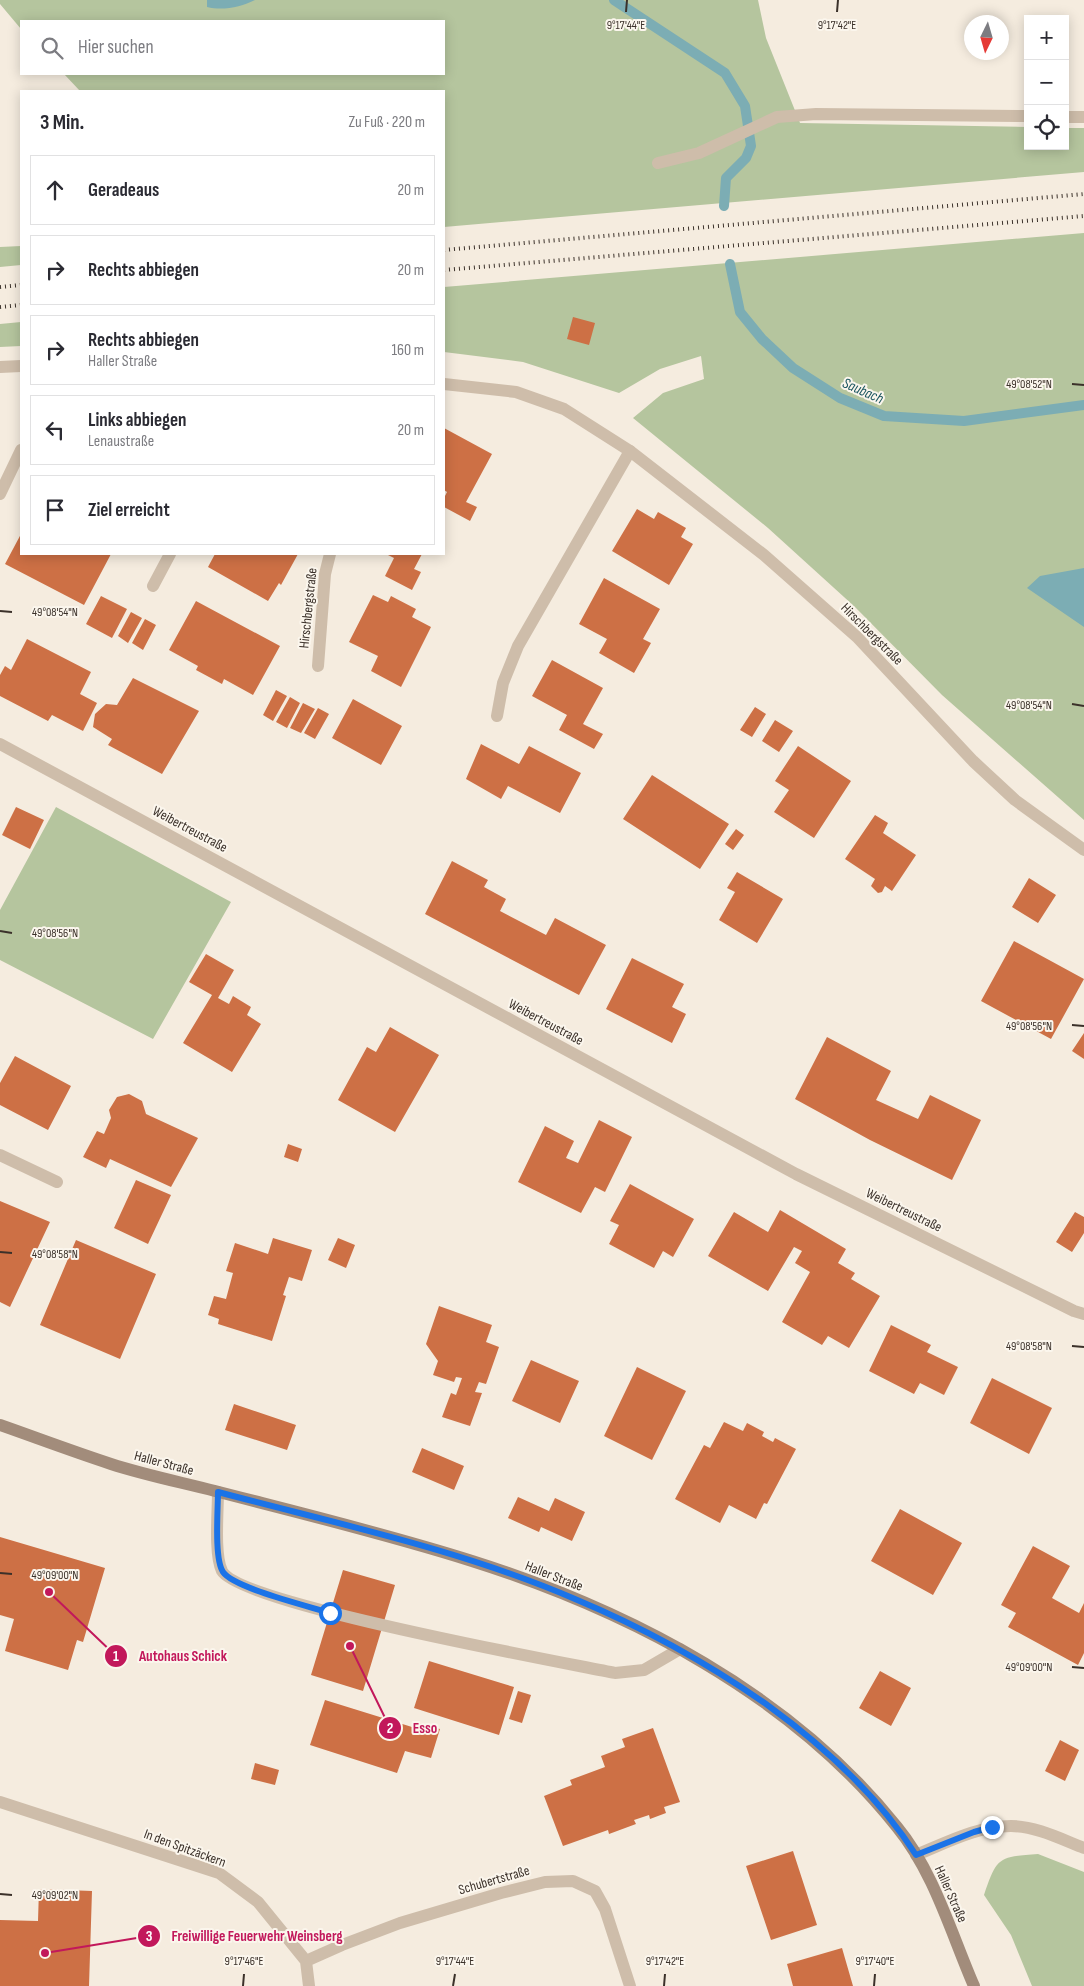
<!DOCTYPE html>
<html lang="de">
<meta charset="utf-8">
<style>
body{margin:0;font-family:"Sofia Sans Condensed",sans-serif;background:#f7f7f7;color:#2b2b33}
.controls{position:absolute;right:15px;top:15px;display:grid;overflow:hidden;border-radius:0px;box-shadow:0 2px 12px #0003}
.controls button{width:45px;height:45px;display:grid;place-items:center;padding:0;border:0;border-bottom:1px solid #e1e1e2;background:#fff;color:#2b2b33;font:25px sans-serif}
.compass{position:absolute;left:964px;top:15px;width:45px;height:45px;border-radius:50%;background:#fff;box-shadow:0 2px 12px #0003;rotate:185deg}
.stop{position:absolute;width:15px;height:15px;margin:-11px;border:4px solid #1a73e8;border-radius:50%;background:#fff}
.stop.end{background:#1a73e8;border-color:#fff;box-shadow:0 1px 5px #0008}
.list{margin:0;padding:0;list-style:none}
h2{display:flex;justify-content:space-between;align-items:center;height:65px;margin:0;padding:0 20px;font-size:21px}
h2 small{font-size:16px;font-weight:400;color:#7c7c81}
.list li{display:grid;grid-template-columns:32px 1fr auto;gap:15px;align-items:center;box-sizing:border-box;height:70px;margin:0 10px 10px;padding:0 10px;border:1px solid #e1e1e2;border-radius:0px}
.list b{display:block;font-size:19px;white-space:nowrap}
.list p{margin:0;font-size:16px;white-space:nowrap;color:#7c7c81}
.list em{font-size:16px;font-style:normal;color:#7c7c81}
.icon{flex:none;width:28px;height:28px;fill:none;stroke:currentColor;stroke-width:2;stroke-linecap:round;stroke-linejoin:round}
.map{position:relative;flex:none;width:1084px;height:1986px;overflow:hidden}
.search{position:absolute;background:#fff;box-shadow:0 2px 12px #0003;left:20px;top:20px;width:425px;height:55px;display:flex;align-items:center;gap:12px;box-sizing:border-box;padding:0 18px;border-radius:0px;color:#7c7c81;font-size:19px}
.panel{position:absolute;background:#fff;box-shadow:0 2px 12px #0003;left:20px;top:90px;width:425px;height:465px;border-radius:0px}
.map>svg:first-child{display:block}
</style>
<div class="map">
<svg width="1084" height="1986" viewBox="0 0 1084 1986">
<rect width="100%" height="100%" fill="#f5ecdf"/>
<path fill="#b5c59e" d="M0,0h758l8,38 34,85 228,4v19h37v-18h19v44l-640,55v-136h-364l-16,-17h380v-53h-423v8l-21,-25z
M1084,233v587l-142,-125 -87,-88 -87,-79 -135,-110 30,-25 41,-14 -3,-23 -41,13 -41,24 -96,-31 -79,-10v-65z
M21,246v19l-21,2v-20z
M21,322v24l-21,1v-23z
M56,807l175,95 -78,137 -153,-79v-50z
M1038,1854l46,18v114h-52l-21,-51 -27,-40c13,-38 14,-38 54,-41z"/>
<path fill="#7cadb4" d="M207,0h48c-14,7 -32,11 -48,7z
M1084,568v59l-57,-39 13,-12z"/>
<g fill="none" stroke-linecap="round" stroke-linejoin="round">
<path stroke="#7cadb4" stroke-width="10" d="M614,0l111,73 20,33 6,40 -5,12 -20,20 -2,28
M730,264l10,48 22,27 31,29 47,30 44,18 80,5 120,-16"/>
</g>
<path fill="#cd7045" d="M573,317l22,6 -6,22 -22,-6z
M444,428l48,26 -26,48 11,5 -7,14 -26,-14v-9l3,-6 -3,-2z
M637,509l17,10 4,-7 28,16 -5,9 12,7 -24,41 -57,-34z
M21,534v20h90l-27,51 -79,-41z
M215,554h83l-17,31 -2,-2 -11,18 -60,-34z
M386,554h36l-8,15 7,3 -9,18 -27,-14 9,-18z
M604,578l56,31 -17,30 8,4 -17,30 -35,-20 8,-14 -28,-15z
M373,595l15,7 3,-6 25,13 -4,8 19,10 -30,60 -30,-16 7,-15 -29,-14z
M101,596l26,13 -15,29 -26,-14z
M196,601l84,45 -27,49 -29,-16 -2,5 -26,-14 2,-4 -29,-16z
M131,612l11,6 -14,25 -10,-7z
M145,619l11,6 -13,25 -11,-7z
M27,639l64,33 -11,22 17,9 -14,28 -31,-16 -4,6 -48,-25v-21l5,-9 6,4z
M552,660l51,28 -20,36 20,10 -9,15 -35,-19 8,-15 -35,-19z
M133,678l66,33 -37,63 -54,-29 4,-6 -19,-12 2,-13 11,-10 11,1z
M276,690l11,6 -14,25 -10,-6z
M290,697l10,6 -13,25 -11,-6z
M353,699l49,27 -21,39 -49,-27z
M303,703l12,6 -14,24 -11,-5z
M755,707l11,7 -14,23 -12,-7z
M318,708l11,6 -14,25 -11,-6z
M775,720l18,11 -14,21 -17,-11z
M481,744l38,20 10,-18 52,27 -21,40 -52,-27 -7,13 -35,-20z
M798,746l53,35 -37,57 -40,-26 15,-22 -14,-9z
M652,775l77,49 -29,45 -77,-50z
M16,807l28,13 -14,29 -28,-14z
M875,815l13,8 -5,10 33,22 -24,36 -7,-5 -3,6 -4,1 -7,-7 4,-7 -30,-20z
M736,829l8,6 -11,15 -8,-6z
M452,861l36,19 -4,7 22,12 -6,12 46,24 9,-17 51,27 -27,50 -154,-81z
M737,872l46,27 -26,44 -38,-23 16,-28 -8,-4z
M1029,878l27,17 -18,28 -26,-16z
M1014,941l70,38 -33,60 -70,-38z
M206,954l28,16 -16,28 11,6 4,-8 18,11 -4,8 14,9 -29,48 -49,-29 29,-48 -23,-13z
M632,958l52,26 -12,23 14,7 -14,29 -66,-34z
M390,1027l49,28 -44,77 -57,-32 29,-53 9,5z
M1084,1033v26l-12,-8z
M827,1037l64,34 -15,29 42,19 12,-24 51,25 -29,60 -82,-40 -75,-41z
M15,1056l56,30 -23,44 -48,-25v-22z
M129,1094l13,7 4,13 52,24 -27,49 -61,-28 -4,9 -23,-11 14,-26 7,3 7,-16 -2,-8 8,-13z
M599,1120l33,17 -27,55 -10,-5 -14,26 -63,-31 27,-56 29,15 -8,17 12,5z
M288,1144l14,5 -4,13 -14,-5z
M136,1180l35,15 -23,49 -34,-16z
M630,1184l64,35 -21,38 -10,-6 -9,17 -45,-24 10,-19 -9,-4z
M0,1201l50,21 -40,85 -10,-5z
M780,1210l66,39 -8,14 17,10 -4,6 29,17 -31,52 -21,-12 -6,9 -40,-23 28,-50 -15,-9 7,-12 -8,-4 -26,44 -60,-35 26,-44 34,20z
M1075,1212l9,5v16l-12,19 -16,-10z
M273,1238l39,12 -10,31 -13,-4 -6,18 3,1 -14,45 -54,-17 1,-5 -11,-4 6,-19 12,3 7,-26 -7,-2 9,-28 33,11z
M338,1238l17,7 -9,23 -18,-8z
M76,1240l80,34 -36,85 -80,-34z
M439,1306l53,19 -6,17 13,5 -13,37 -7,-2 -4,10 7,1 -12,33 -28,-9 9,-24 5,2 6,-17 -6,-1 -2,5 -21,-7 5,-14 -12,-17z
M891,1325l40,20 -4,7 31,15 -14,28 -24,-12 -6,11 -45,-23z
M531,1360l48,21 -19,42 -48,-22z
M637,1367l49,24 -34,69 -48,-24z
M992,1378l60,30 -23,46 -59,-31z
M234,1404l62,21 -9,25 -62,-20z
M724,1422l19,9 4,-8 17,9 -2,4 11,6 2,-4 21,11 -29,55 -3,-1 -8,16 -27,-14 -9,18 -45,-24 29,-54 6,3z
M422,1448l42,18 -10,24 -42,-18z
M518,1497l31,14 6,-13 30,14 -13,29 -31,-14 -2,5 -31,-14z
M900,1509l62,34 -29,52 -62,-34z
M0,1537l105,31 -22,74 -6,-2 -9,30 -63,-19 9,-32 -14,-4z
M1033,1546l37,20 -18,32 27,15 5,-10v50l-6,12 -70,-38 8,-14 -15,-8z
M343,1570l52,15 -32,106 -52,-16z
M429,1661l85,26 -15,48 -85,-27z
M880,1671l31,17 -20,38 -32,-18z
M518,1691l13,4 -9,28 -13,-4z
M325,1700l87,27 2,-6 26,8 -9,29 -26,-7 -8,22 -87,-28z
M653,1728l27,74 -16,5 2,6 -16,6 -1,-4 -15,5 2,4 -27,10 -1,-4 -45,16 -19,-50 28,-11 -2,-5 35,-13 -4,-11 24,-9 -3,-8z
M1060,1740l19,10 -14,31 -20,-10z
M255,1763l24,7 -4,15 -24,-6z
M793,1851l24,74 -46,15 -25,-74z
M39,1889l53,2 -3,95h-89v-66l38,1z
M842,1948l11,38h-60l-6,-22z"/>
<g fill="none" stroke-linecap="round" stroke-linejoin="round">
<path stroke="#cebdaa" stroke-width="12" d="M1065,117h19
M658,163l41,-10 78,-36 39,-3 212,2
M0,494l21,-44
M153,586l17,-32
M318,666l7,-92 5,-20
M497,716l6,-33 15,-37 112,-195
M218,1492c0,19 -4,63 4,79 18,33 340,91 393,102l29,-3 36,-21"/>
<path stroke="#cebdaa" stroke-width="12" d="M0,367l21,-1
M444,384l72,8 48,17 66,42 134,104 93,82 116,124 42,39 69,50
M0,744l796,430 278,137 10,3
M0,1155l57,27
M0,1802l219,71 39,29 48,59 3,25
M916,1855c30,-12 61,-29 95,-29 24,0 50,13 73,22
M306,1961l36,-16 58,-22 101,-30 44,-11 28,-1 22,10 10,18 25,77"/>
<path stroke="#a28c7b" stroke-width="12" d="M0,1425c37,13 74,27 111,39 34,11 69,18 104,27 85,22 172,43 257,70 158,50 320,134 425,266 37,45 54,106 77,159"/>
<path stroke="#3b312a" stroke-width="4" stroke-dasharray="1 4" stroke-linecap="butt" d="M444,250l640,-56
M444,270l640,-54
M0,287l21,-2
M0,307l21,-2"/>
</g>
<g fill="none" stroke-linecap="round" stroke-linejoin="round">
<path stroke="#1a73e8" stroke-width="6" d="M330,1613c-22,-7 -96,-25 -107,-41 -9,-13 -5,-63 -5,-80 120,32 244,58 357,107 67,28 131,63 191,105 58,42 111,90 150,151l58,-23 18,-5"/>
</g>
<path fill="none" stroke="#3b312a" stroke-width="2" d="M626,12l1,-12M837,12l1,-12M1072,384l12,1M0,611l12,1M1072,704l12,2M0,931l12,2M1072,1025l12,1M0,1252l12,1M1072,1346l12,1M0,1573l12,1M1072,1667l12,1M0,1894l12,1M243,1986l1,-12M453,1986l2,-12M664,1986l1,-12M874,1986l1,-12"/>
<g text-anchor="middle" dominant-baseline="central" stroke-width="4" stroke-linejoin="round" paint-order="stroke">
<g font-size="14" fill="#3b312a" stroke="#fbf6ed">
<text transform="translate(308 608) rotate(-84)">Hirschbergstraße</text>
<text transform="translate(872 634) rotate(45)">Hirschbergstraße</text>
<text transform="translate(190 829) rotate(28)">Weibertreustraße</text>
<text transform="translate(546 1022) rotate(28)">Weibertreustraße</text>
<text transform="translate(904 1210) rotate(26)">Weibertreustraße</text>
<text transform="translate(164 1463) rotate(15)">Haller Straße</text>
<text transform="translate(554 1576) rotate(21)">Haller Straße</text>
<text transform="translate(185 1848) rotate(20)">In den Spitzäckern</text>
<text transform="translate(494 1880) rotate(-16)">Schubertstraße</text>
<text transform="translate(951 1894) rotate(66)">Haller Straße</text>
</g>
<g font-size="15" font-style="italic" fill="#1c5660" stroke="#fbf6ed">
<text transform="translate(863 391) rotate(24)">Saubach</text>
</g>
</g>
<g font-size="12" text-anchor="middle" fill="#3b312a" stroke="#fbf6ed" stroke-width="4" stroke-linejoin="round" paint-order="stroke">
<text x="626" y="29">9°17'44"E</text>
<text x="837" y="29">9°17'42"E</text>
<text x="1029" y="388">49°08'52"N</text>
<text x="55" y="616">49°08'54"N</text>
<text x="1029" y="709">49°08'54"N</text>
<text x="55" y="937">49°08'56"N</text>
<text x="1029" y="1030">49°08'56"N</text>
<text x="55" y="1258">49°08'58"N</text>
<text x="1029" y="1350">49°08'58"N</text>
<text x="55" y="1579">49°09'00"N</text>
<text x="1029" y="1671">49°09'00"N</text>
<text x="55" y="1899">49°09'02"N</text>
<text x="244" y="1965">9°17'46"E</text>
<text x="455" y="1965">9°17'44"E</text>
<text x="665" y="1965">9°17'42"E</text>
<text x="875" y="1965">9°17'40"E</text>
</g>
<path fill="none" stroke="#c2185b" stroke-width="2" d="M49 1592L116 1656M350 1646L390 1728M45 1953L149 1936"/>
<g fill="#c2185b" stroke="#fbf6ed" stroke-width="2">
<circle cx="49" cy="1592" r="5"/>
<circle cx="350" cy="1646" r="5"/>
<circle cx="45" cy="1953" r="5"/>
<circle cx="116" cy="1656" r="12"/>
<circle cx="390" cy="1728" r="12"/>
<circle cx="149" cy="1936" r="12"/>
</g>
<g font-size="15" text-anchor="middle" font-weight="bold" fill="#fff">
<text x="116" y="1661">1</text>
<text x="390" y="1733">2</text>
<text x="149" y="1941">3</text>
</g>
<g font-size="15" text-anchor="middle" font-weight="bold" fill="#c2185b" stroke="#fbf6ed" stroke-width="4" stroke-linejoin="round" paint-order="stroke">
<text x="183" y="1661">Autohaus Schick</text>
<text x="425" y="1733">Esso</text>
<text x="257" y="1941">Freiwillige Feuerwehr Weinsberg</text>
</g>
</svg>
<div class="controls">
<button>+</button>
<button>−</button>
<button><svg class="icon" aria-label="locate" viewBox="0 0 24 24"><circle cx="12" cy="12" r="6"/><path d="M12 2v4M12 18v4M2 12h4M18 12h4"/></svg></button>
</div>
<svg class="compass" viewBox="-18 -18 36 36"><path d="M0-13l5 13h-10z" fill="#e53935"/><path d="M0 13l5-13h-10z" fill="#7c7c81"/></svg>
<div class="stop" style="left:330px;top:1613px"></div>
<div class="stop end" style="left:992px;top:1827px"></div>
<div class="search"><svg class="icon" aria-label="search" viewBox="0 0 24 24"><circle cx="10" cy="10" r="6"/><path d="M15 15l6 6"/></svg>Hier suchen</div>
<section class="panel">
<h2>3 Min.<small>Zu Fuß · 220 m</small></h2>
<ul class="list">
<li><svg class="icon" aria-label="ahead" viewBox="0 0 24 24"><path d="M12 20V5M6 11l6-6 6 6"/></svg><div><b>Geradeaus</b></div><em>20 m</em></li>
<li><svg class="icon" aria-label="right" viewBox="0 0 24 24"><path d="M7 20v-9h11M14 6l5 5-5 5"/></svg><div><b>Rechts abbiegen</b></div><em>20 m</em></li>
<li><svg class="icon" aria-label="right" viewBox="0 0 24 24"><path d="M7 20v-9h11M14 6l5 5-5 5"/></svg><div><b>Rechts abbiegen</b><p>Haller Straße</p></div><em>160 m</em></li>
<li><svg class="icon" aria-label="left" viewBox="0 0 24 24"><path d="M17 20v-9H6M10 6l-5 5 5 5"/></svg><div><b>Links abbiegen</b><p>Lenaustraße</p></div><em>20 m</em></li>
<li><svg class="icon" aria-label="arrive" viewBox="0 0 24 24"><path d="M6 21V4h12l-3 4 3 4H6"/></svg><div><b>Ziel erreicht</b></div></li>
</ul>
</section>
</div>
